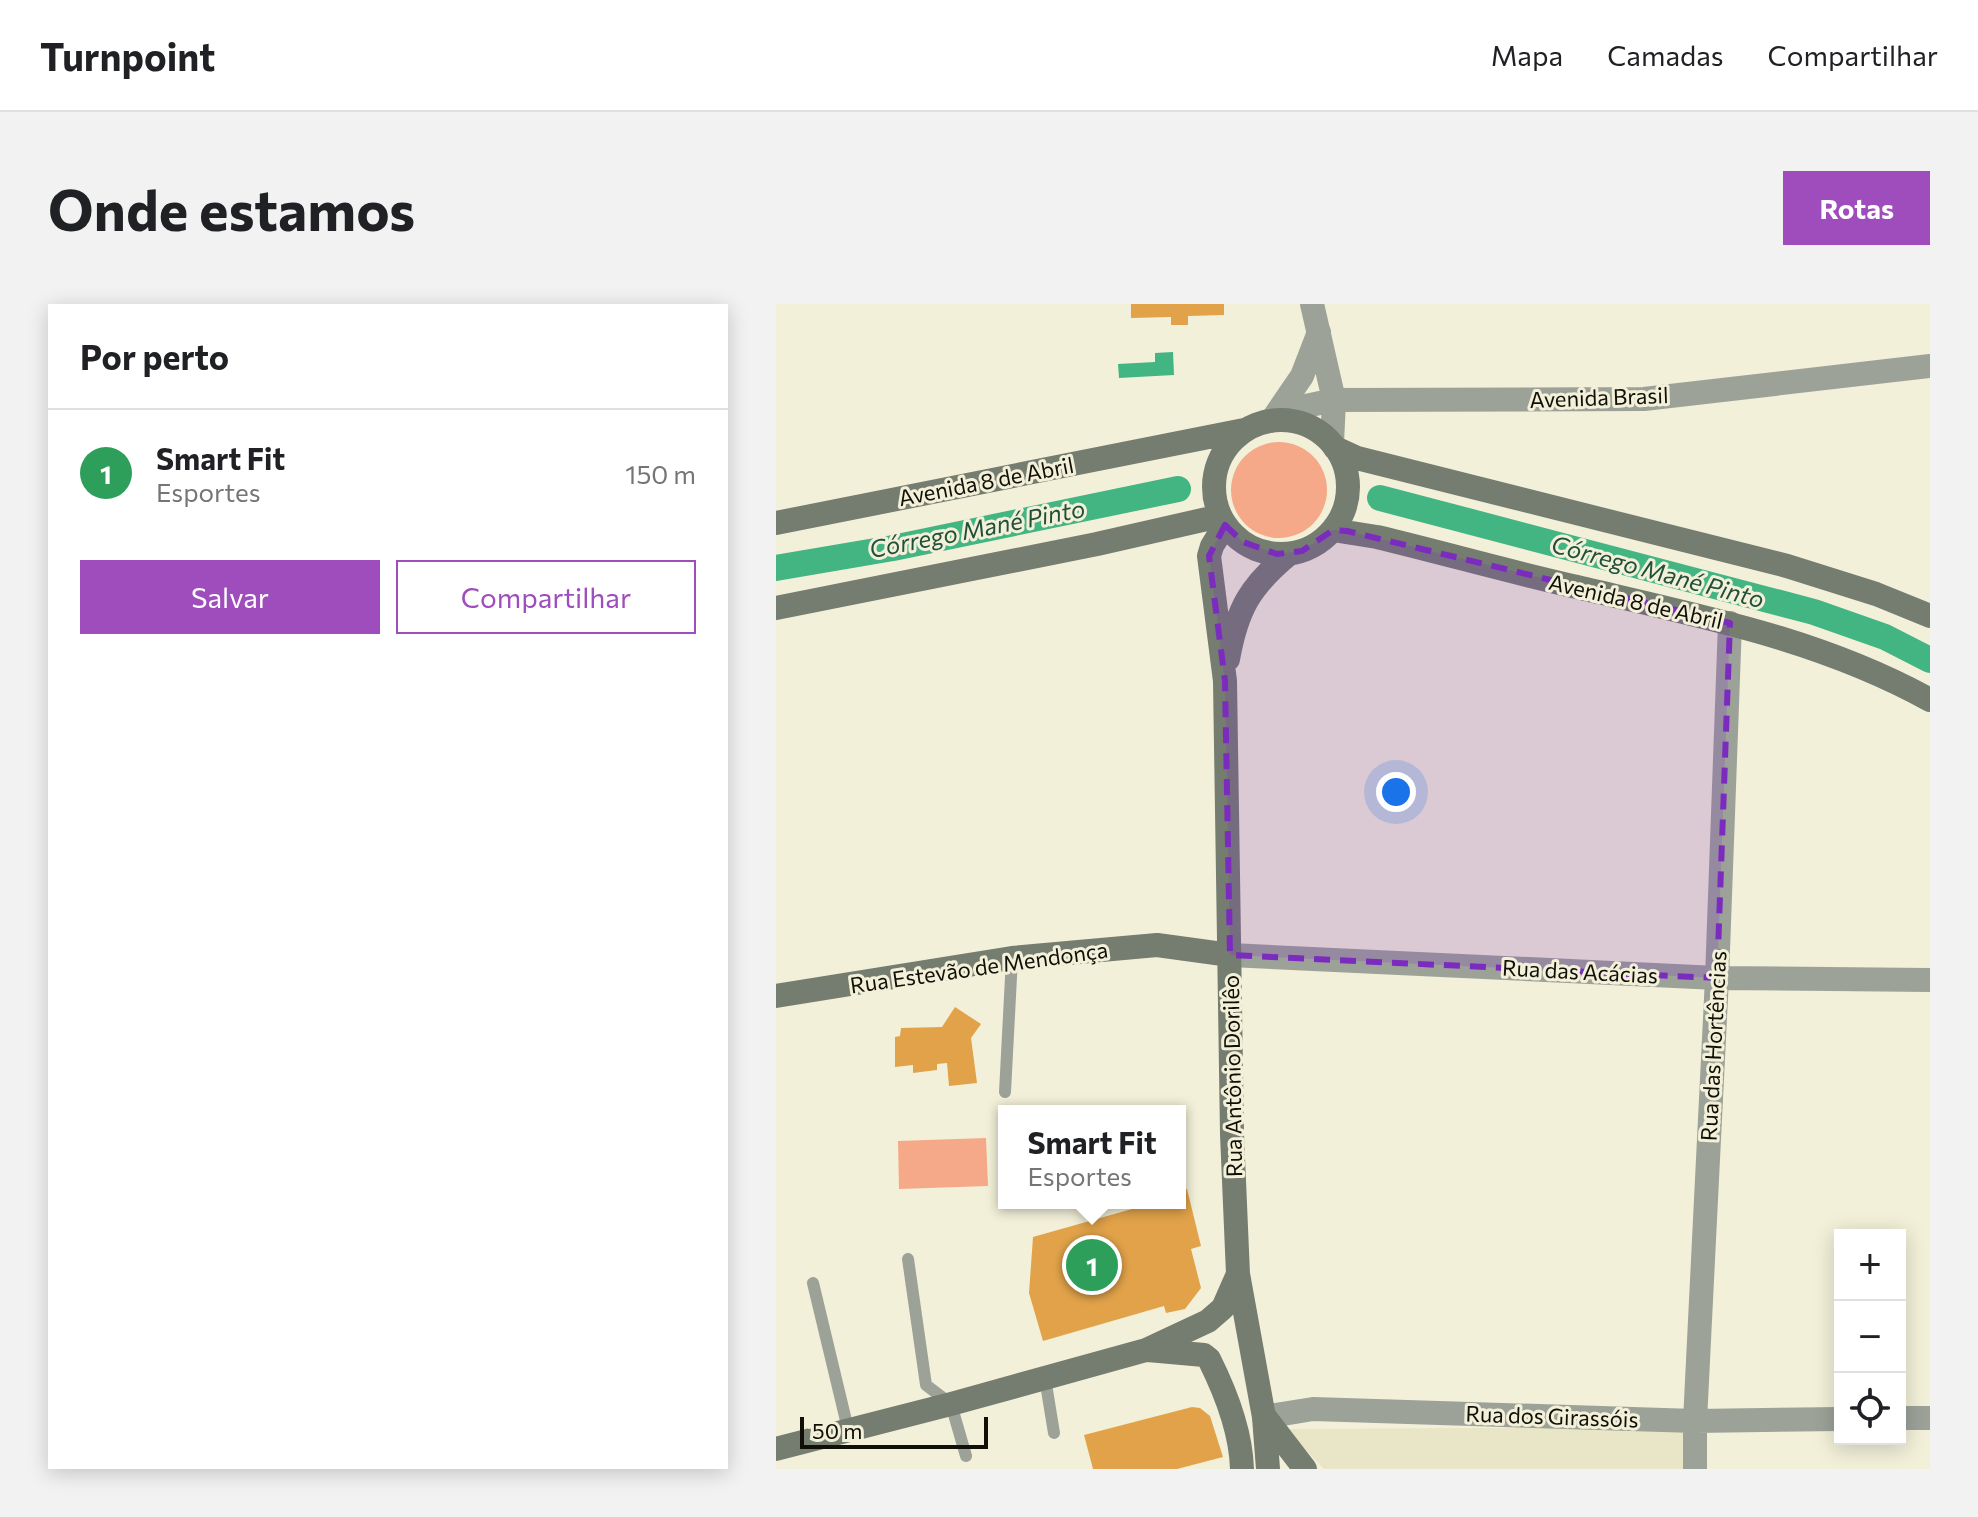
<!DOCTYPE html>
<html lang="pt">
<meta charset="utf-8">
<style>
body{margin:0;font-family:Commissioner,sans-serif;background:#f2f2f2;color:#202124}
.controls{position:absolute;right:24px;bottom:24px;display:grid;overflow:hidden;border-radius:0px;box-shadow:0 4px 20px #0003}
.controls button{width:72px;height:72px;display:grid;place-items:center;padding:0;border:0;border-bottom:2px solid #e0e0e0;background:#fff;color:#202124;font:40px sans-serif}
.scale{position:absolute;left:24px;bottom:20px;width:188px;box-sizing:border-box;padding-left:8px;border:4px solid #111008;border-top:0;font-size:22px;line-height:28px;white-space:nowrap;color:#111008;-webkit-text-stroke:6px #f3f0d9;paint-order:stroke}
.you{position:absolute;left:620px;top:488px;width:28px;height:28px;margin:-20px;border:6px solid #fff;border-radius:50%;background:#1a73e8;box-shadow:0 0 0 12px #1a73e833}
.badge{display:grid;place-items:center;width:52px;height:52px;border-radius:50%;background:#9f4dbc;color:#fff;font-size:26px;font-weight:700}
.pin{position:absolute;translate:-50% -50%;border:4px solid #fff;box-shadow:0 2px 8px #0006}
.popup{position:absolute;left:222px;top:801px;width:188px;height:104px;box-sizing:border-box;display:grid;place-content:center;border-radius:0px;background:#fff;filter:drop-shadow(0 2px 6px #0005);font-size:26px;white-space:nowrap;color:#757577}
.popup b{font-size:30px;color:#202124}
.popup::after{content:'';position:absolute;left:50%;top:100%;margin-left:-16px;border:16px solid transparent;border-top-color:#fff}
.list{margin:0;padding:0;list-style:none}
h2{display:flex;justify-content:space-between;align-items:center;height:104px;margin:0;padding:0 32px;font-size:34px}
h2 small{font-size:26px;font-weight:400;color:#757577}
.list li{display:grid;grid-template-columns:52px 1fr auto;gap:24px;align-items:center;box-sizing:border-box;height:128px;padding:0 32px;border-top:2px solid #e0e0e0}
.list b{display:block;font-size:30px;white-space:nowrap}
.list p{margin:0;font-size:26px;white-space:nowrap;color:#757577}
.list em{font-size:26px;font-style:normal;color:#757577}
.actions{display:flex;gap:16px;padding:24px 32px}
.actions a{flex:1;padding:18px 0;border:2px solid #9f4dbc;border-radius:0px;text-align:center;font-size:28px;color:#9f4dbc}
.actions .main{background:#9f4dbc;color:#fff}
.icon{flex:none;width:44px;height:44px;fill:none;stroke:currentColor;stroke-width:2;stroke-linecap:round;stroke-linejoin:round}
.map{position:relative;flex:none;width:1154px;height:1165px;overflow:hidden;border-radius:0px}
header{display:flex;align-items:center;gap:48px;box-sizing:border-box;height:112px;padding:0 40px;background:#fff;border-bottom:2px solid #e0e0e0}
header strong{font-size:38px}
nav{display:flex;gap:44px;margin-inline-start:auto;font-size:28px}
.intro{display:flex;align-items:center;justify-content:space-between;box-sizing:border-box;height:192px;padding:0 48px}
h1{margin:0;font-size:56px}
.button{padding:20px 36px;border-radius:0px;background:#9f4dbc;color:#fff;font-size:28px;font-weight:700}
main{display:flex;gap:48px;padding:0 48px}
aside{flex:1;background:#fff;border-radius:0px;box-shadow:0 4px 20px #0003}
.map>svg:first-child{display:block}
</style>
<header>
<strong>Turnpoint</strong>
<nav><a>Mapa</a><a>Camadas</a><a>Compartilhar</a></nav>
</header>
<div class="intro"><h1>Onde estamos</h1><a class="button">Rotas</a></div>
<main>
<aside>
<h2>Por perto<small></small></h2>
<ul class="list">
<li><span class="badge" style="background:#2e9e5b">1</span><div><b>Smart Fit</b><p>Esportes</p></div><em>150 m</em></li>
</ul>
<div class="actions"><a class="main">Salvar</a><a>Compartilhar</a></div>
</aside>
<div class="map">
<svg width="1154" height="1165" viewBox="0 0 1154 1165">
<rect width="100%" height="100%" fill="#f3f0d9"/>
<path fill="#e9e6c7" d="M909,1123v42h-361l-39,-40z"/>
<path fill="#f5a989" d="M455 186a48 48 0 1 1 96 0a48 48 0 1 1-96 0Z
M210,834l2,48 -89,3 -1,-48z"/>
<path fill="#42b582" d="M397,48l1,23 -55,3 -1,-14 37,-2v-9z"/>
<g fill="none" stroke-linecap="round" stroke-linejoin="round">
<path stroke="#42b582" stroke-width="26" d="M604,194l434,114 71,25 45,23
M0,264l117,-20 285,-59"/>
</g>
<path fill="#e1a249" d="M355,0h93v11l-36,1v9h-17v-8l-40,1z
M179,703l26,17 -10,14 6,45 -28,3 -2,-23 -10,1v6l-24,3v-8l-18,2v-30l5,-1 1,-8 41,-1z
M411,885l14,57 -10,3 10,39 -16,21 -19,4 -2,-7 -121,35 -14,-48 4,-56 106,-30 -1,-4h42v-12z
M416,1103l8,1 10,8 13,41 -46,12h-84l-9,-34z"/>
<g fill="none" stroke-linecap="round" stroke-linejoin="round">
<path stroke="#9da299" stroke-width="12" d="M229,788l7,-134
M132,955l18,126 25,19 15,52
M37,979l35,146
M269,1074l9,55"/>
<path stroke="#9da299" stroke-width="24" d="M536,0l22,96 -2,44
M498,113l28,-41 17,-44
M495,117l30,-14 33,-7 310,-1 286,-33
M454,651l487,23 213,2
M488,1113l49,-8 382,12 145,-2
M1124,1114h30
M919,1165v-48l22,-443 13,-355"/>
<path stroke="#757c70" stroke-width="24" d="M438 183a67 67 0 1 1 134 0a67 67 0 1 1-134 0Z
M559,144l22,10 430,108 89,28 54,22
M0,219l468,-93
M449,221l-13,21 -3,10 16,125 7,453 6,140 26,143 4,52
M557,226l44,7c67,16 133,35 200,50 122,29 243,52 353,113
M0,304l321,-64 123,-28
M452,355c9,-50 22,-73 61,-105
M0,692l236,-38 145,-13 73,10
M372,1046l56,5 5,4c17,34 32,72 33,110
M489,1113l40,52
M0,1145l175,-45 195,-54 62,-29 15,-13 15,-34"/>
</g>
<path fill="#7b2cbf" fill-opacity="0.2" stroke="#7b2cbf" stroke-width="6" stroke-dasharray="16 10" stroke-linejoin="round" d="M449,221l18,17 34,12 25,-3 31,-21 14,1 383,92 -13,355 -487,-23 -5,-274 -16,-125z"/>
<g text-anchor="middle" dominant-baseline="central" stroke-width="6" stroke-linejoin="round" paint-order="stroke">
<g font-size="22" fill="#111008" stroke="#f3f0d9">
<text transform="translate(823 93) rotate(-2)">Avenida Brasil</text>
<text transform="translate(210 177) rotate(-11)">Avenida 8 de Abril</text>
<text transform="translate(860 297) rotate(13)">Avenida 8 de Abril</text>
<text transform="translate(203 663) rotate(-8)">Rua Estevão de Mendonça</text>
<text transform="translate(804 667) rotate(3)">Rua das Acácias</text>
<text transform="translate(937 742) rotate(-87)">Rua das Hortências</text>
<text transform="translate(456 772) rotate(-91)">Rua Antônio Dorilêo</text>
<text transform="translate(776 1112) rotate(2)">Rua dos Girassóis</text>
</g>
<g font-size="24" font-style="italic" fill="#214f39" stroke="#f3f0d9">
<text transform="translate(201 224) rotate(-11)">Córrego Mané Pinto</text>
<text transform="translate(882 267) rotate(15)">Córrego Mané Pinto</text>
</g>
</g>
</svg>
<div class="controls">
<button>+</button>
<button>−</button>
<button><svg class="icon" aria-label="locate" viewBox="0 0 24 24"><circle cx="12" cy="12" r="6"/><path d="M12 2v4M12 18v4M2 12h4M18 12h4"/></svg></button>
</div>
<div class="scale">50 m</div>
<div class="you"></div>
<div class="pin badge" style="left:316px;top:961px;background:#2e9e5b">1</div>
<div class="popup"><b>Smart Fit</b>Esportes</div>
</div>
</main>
